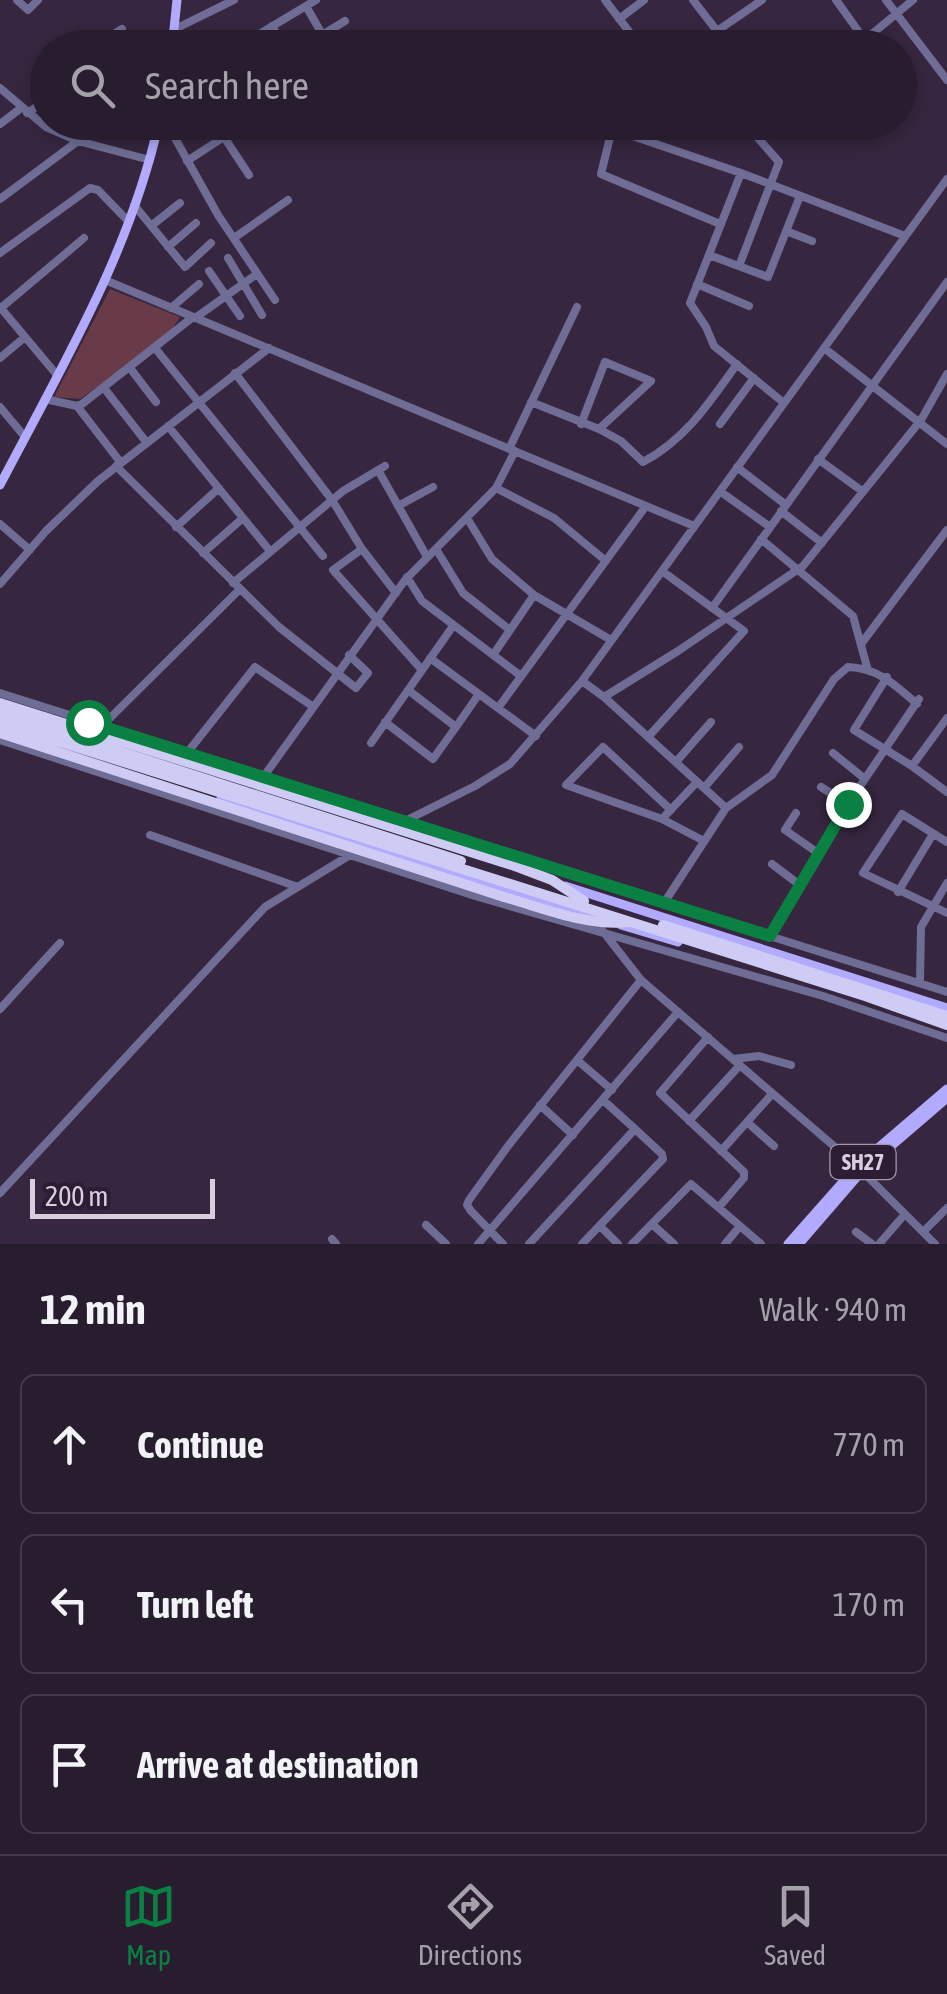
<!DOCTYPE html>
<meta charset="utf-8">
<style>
body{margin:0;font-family:"Asap Condensed",sans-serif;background:#302537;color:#f1f3f6}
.scale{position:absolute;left:30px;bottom:25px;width:185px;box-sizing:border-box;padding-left:10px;border:5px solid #d8cede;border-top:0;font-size:28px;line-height:35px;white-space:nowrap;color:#d8cede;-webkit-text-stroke:8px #2c1d34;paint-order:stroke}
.stop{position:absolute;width:30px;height:30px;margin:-22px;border:8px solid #0b8043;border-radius:50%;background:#fff}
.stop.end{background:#0b8043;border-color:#fff;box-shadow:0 2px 10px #0008}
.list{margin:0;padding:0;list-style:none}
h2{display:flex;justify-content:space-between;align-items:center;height:130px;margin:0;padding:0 40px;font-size:42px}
h2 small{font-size:32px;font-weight:400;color:#a5a1aa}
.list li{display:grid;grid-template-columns:65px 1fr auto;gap:30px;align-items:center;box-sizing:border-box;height:140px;margin:0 20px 20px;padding:0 20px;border:2px solid #443a4b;border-radius:15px}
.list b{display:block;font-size:38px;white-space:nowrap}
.list em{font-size:32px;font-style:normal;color:#a5a1aa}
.icon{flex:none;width:55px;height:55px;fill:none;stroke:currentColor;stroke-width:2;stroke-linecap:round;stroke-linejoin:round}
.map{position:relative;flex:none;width:947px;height:1244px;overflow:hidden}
.search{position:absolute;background:#281c2f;box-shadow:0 5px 15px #0003;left:30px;right:30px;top:30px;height:110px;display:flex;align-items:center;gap:25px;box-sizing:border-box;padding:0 35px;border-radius:55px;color:#a5a1aa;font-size:38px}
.sheet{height:610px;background:#281c2f}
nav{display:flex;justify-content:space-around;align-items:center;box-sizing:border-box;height:140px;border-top:2px solid #443a4b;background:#281c2f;font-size:28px;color:#a5a1aa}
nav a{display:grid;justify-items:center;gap:5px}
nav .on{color:#0b8043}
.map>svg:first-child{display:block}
</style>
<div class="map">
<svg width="947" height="1244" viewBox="0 0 947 1244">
<rect width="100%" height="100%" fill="#36263f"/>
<path fill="#693b48" d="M110,289l70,28 -8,12 -37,31 -55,39 -26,-2z"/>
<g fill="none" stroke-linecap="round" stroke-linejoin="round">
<path stroke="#6f6d95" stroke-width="8" d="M17,0l11,10 10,-10
M605,0l29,38 -1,10
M693,0l24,31 45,-31
M836,0l28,39
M886,0l61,80
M306,6l24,42
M619,19l25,-19
M272,26l13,22
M175,29l59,-29
M322,35l23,-14
M92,48l30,-19
M236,48l80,-48
M365,48l1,-1
M697,48l20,-17 16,17
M855,48l58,-48
M0,88l46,39 32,14 72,19
M27,113l21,-13
M166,122l52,93 57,85
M608,122l4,7 129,44 164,63
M0,124l21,-16
M612,129l-11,45 119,50
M224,137l25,38
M187,161l60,-39
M741,173l-51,130 16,24 8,19 70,57
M0,199l78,-58
M134,205l51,62 26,-24
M151,226l29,-23
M786,231l26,10
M234,238l54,-38
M168,247l28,-24
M0,253l90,-65 8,2 30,31
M709,255l59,22 32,-81
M228,258l34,57
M739,266l40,-104 -35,-40
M209,271l31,45
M105,280l589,246
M697,284l52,22
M0,307l57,68
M1,308l83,-70
M171,308l28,-24
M195,318l62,-44
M155,348l168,208
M824,348l123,96
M0,358l25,-21
M130,368l26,34
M235,373l97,127 30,49 34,44
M104,388l43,55
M45,399l32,7 5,-2 111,-87
M531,402l68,27 22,12 22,21c43,-23 66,-59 94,-98
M77,406l44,57
M0,407l25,30
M581,424l24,-62 46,19 -52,48
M720,424l34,-46
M168,426l102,125
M509,449l68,-142
M818,459l44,32
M116,466l163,161 77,61 12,-15 -19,-18
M737,467l49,38
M378,470l49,87
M496,488l58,30 52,43
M721,492l49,35
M398,506l35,-19
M781,511l41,32
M467,518l25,41 42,36 77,45
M0,524l30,26
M176,527l43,-39
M761,539l92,77 14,51
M362,549l-29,21 89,100
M436,549l27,44 47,37
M203,553l40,-35
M407,577l15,24 99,75
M233,583l110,-92 42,-25
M0,584l46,-53 52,-50 171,-133
M712,608l235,-326
M861,644l86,-114
M493,655l41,-60
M430,658l106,78
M887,677l-33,53 58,36 35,26
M582,681l22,16 122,111 -62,95
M408,690l48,37 23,-33
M0,693l947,299
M604,697l74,-46 125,-85 118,-146 26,-46
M498,708l148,-202
M385,722l48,37 23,-32
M102,726l138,-137
M648,737l96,-106 -82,-60
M0,740l475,156 348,100 124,42
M371,743l82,-117
M187,753l68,-86 57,39
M833,753l32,26
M676,762l35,-40
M912,766l35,-48
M264,776l141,-196 91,-92 19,-37
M821,787l27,17
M704,788l35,-41
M726,808l46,-33 62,-96 14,-12c30,1 46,17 69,37
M671,810l-68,-63 -37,38 96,34 35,-37
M796,813l-11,17 33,23
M662,819l42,22
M405,821l70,-35 35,-22 72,-83 365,-502
M150,835l145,51
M947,842l-45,-28 -39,59 84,40
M772,864l29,22
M898,892l35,-58
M602,930l39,50 216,186 78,78
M770,937l78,-133 71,-105
M920,982l1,-55 26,-44
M0,1009l60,-66
M708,1037l-48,56 84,79v6l-25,29
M733,1059l26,-3 32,9
M577,1060l35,30
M540,1105l33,30
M689,1121l51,-56
M747,1122l27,24
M721,1151l51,-57
M0,1193l265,-286 85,-52
M652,1224l22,20
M426,1225l20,19
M600,1226l18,18
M856,1232l16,12
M923,1232l24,-24
M332,1239l4,5
M478,1244l200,-232
M503,1244l-32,-33 -4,-6 2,-5 39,-54 133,-166
M529,1244l106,-115 -32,-29
M582,1244l81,-85 -1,-5 -27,-25
M632,1244l59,-60 70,60
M725,1244l15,-18
M879,1244l26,-30"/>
<path stroke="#b1aafd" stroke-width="9" d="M172,48l5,-48
M0,485c61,-117 130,-232 159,-363
M221,798l381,121
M565,886l382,122
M621,925l57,17
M788,1244l69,-78 90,-77
M799,1244l63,-73 85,-73"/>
<path stroke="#ceccf4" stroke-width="10" d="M0,703l515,163
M0,713l461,148
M0,723l865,273 82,29
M0,733l504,164
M663,925l284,91"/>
<path stroke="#ceccf4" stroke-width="10" d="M515,866l37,14 32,21
M504,897c39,11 84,30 125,25"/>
</g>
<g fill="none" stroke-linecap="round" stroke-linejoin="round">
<path stroke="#0b8043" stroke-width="12" d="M88,722l682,214 78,-132"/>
</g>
<g text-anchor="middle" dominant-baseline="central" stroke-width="10" stroke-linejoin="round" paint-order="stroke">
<rect fill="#2c1d34" stroke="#a499ab" stroke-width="2.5" x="830.5" y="1145" width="65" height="34" rx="8"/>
<g font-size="22" font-weight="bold" fill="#d8cede">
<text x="863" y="1162">SH27</text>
</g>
</g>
</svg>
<div class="scale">200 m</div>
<div class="stop" style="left:88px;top:722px"></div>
<div class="stop end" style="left:848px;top:804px"></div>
<div class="search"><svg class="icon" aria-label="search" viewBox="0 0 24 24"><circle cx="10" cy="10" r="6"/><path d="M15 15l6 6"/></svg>Search here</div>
</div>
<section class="sheet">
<h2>12 min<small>Walk · 940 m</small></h2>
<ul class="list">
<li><svg class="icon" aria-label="ahead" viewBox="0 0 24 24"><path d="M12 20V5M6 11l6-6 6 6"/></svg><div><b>Continue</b></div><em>770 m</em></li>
<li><svg class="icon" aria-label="left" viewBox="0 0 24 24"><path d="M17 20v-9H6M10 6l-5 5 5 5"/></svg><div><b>Turn left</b></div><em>170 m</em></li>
<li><svg class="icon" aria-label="arrive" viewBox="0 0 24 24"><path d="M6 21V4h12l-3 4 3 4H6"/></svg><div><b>Arrive at destination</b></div></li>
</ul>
</section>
<nav>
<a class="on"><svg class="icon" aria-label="map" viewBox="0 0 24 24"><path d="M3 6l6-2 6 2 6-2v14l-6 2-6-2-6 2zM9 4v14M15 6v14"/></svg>Map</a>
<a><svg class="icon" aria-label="directions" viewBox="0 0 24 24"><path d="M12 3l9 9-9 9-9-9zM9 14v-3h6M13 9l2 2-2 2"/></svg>Directions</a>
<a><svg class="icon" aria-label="saved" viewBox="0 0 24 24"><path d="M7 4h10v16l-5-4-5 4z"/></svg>Saved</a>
</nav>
